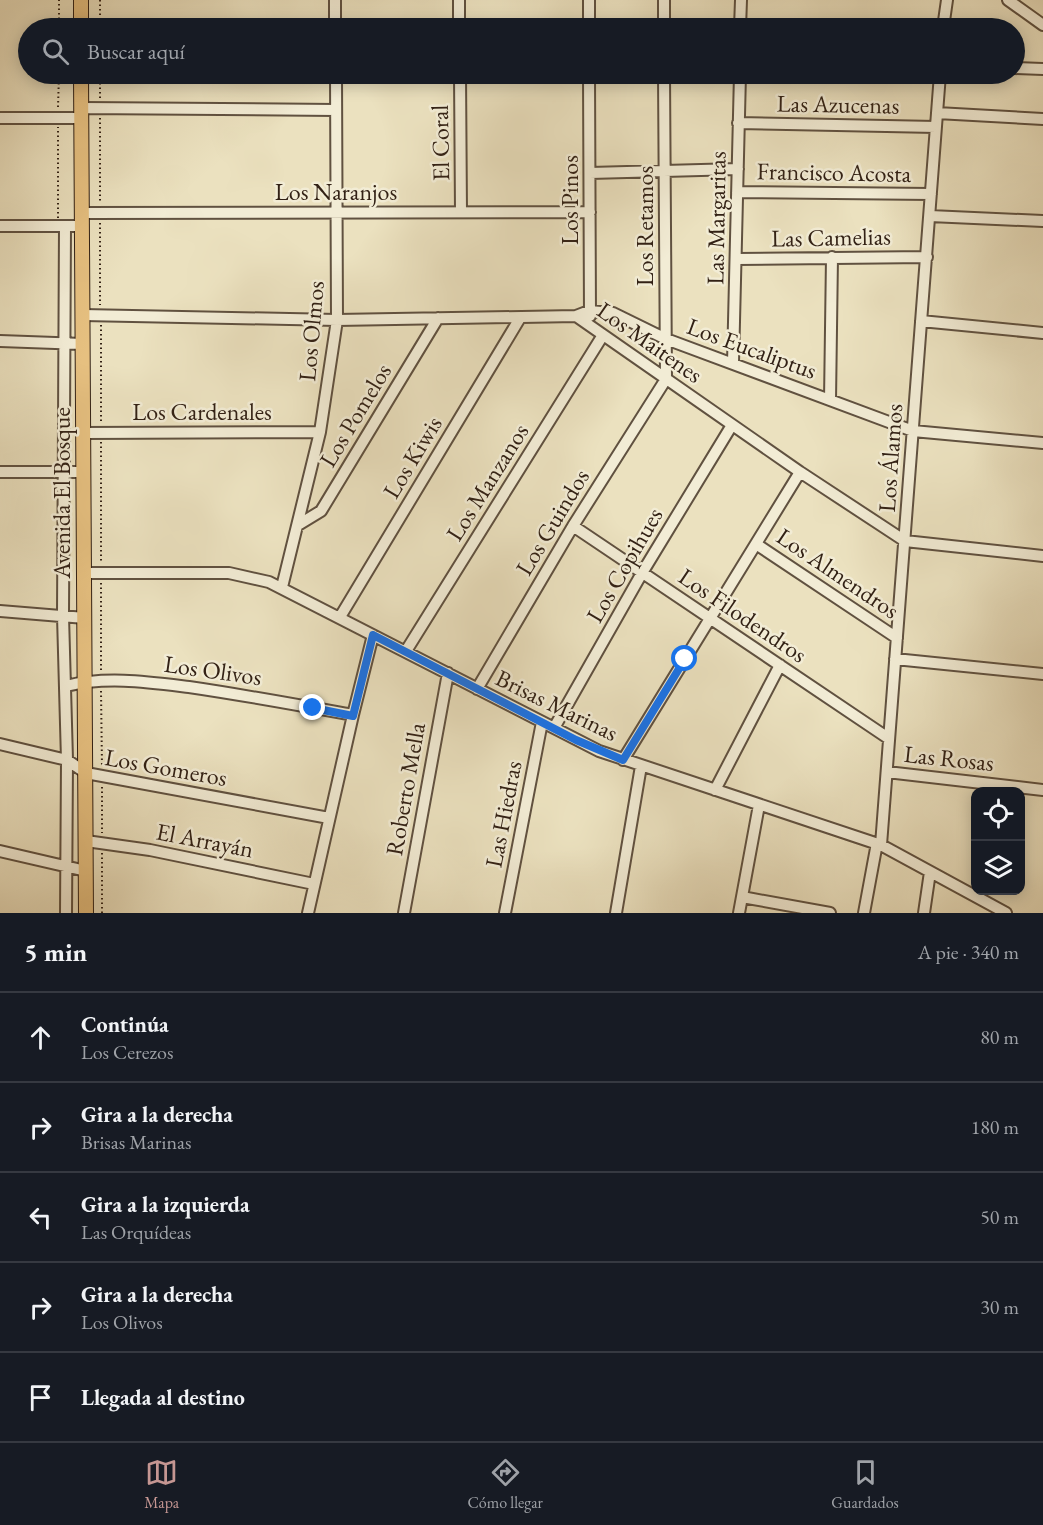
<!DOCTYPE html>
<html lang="es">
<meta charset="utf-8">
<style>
body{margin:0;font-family:"EB Garamond",serif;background:#242831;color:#f1f3f6}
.controls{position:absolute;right:18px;bottom:18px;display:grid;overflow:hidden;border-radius:12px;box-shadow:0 3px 15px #0003}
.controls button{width:54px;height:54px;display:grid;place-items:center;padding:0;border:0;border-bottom:2px solid #363941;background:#171b24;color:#f1f3f6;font:30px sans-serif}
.stop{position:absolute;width:18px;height:18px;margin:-14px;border:4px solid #1a73e8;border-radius:50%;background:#fff}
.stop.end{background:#1a73e8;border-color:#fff;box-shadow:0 2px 6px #0008}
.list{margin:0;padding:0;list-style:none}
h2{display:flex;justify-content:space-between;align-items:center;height:78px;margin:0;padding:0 24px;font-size:26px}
h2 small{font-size:20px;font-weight:400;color:#9ea1a6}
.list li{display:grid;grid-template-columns:39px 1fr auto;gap:18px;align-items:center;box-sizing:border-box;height:90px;padding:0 24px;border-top:2px solid #363941}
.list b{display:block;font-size:22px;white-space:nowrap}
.list p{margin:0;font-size:20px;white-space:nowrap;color:#9ea1a6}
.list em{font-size:20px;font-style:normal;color:#9ea1a6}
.icon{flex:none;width:33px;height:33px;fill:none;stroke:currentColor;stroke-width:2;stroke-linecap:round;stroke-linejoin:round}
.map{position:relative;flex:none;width:1043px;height:913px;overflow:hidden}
.search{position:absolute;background:#171b24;box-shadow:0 3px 15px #0003;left:18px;right:18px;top:18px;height:66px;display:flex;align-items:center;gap:15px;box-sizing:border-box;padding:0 21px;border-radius:33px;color:#9ea1a6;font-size:22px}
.sheet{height:528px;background:#171b24}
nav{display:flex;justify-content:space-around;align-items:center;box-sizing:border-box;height:84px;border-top:2px solid #363941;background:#171b24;font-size:16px;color:#9ea1a6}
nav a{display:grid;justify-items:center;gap:3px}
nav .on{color:#c59692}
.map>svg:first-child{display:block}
</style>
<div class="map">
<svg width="1043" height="913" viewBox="0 0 1043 913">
<rect width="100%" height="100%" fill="#ebe1bf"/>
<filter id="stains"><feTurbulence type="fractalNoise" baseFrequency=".00333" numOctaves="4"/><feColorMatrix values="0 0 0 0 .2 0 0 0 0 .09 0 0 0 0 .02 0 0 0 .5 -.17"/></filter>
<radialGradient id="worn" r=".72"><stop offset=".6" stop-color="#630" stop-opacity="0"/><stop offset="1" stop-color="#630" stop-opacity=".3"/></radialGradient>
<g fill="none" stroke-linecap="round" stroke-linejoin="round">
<g stroke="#605140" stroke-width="14">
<path id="minor" d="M335,0v28
M459,0v28
M589,0v28
M664,0v28
M1008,0l35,25
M740,28l1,-28
M943,28l4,-28
M1014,68l29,1
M460,74l1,138
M589,74l1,242
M82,108l254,2
M937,113l106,6
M0,118h82
M738,123l198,4
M590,173l148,-4
M737,192l194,2
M82,213l508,-1
M930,216l113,5
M0,226h82
M65,226l-2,390 4,144 -1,153
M737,259l190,-2
M83,315l254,5 239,-4 224,156 105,69 138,15
M576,316l13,-5 24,2 53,26 247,92 130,12
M921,321l122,12
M0,341l83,3
M733,363l7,-289
M830,400l2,-143
M84,433l236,-1
M0,472h84
M298,525l23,-14 117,-193
M573,526l315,212
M756,544l141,94
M84,573h145l40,9 330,169 282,94 125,68
M282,587l38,-155 17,-112 -1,-246
M0,611l85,7
M340,617l180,-299
M406,651l197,-316
M895,659l148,15
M66,686c40,-10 82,-4 123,1 55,8 109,18 164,28
M477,689l96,-163 93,-147 -2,-305
M554,728l88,-155 90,-148
M0,744l67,16 19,13 243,45
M623,760l177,-288
M887,772l156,18
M715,790l65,-125
M86,841l64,9 164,34
M881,845l59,-771
M0,851l86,20
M742,897l88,16
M308,913l45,-198 20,-80
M404,913l44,-240
M505,913l37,-191
M616,913l25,-147
M739,913l20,-108
M864,913l13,-70
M924,913l6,-41"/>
</g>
<g stroke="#322115" stroke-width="16">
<path id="major" d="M81,0v28
M81,74l5,839"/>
</g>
<path stroke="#322115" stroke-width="2" stroke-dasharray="1.5 3" stroke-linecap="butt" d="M100,0v28
M59,28v-28
M100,74v24
M58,107l1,-33
M100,118v85
M58,218v-91
M100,223v82
M101,325v97
M101,442v121
M101,583v88
M101,691l1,76
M102,787v46
M102,853v60"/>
<use href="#minor" stroke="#f2ecd5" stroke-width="10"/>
<use href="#major" stroke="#e6c080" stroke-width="14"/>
</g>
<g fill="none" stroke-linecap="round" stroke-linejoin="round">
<path stroke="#1a73e8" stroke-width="8" d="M313,708l40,8 20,-81 203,105 47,20 62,-101"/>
</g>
<g text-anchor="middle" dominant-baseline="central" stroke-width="5" stroke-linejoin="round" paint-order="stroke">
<g font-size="24" fill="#322115" stroke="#f2ecd5">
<text transform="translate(838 104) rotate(1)">Las Azucenas</text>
<text transform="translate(440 143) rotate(-91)">El Coral</text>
<text transform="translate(834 172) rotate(1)">Francisco Acosta</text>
<text x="336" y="191">Los Naranjos</text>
<text transform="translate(569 200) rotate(-90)">Los Pinos</text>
<text transform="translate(716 218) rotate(-89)">Las Margaritas</text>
<text transform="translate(644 226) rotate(-90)">Los Retamos</text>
<text transform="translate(831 237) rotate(-1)">Las Camelias</text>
<text transform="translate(311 331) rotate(-85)">Los Olmos</text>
<text transform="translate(650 342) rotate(35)">Los Maitenes</text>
<text transform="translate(752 348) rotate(20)">Los Eucaliptus</text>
<text x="202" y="411">Los Cardenales</text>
<text transform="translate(355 415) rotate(-59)">Los Pomelos</text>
<text transform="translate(412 457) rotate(-59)">Los Kiwis</text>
<text transform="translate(890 458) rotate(-86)">Los Álamos</text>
<text transform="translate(487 482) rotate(-58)">Los Manzanos</text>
<text transform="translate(61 493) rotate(-90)">Avenida El Bosque</text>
<text transform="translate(552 522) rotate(-59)">Los Guindos</text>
<text transform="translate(624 565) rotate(-60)">Los Copihues</text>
<text transform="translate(838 573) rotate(34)">Los Almendros</text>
<text transform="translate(743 615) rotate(34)">Los Filodendros</text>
<text transform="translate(213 670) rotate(8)">Los Olivos</text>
<text transform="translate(557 705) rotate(26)">Brisas Marinas</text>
<text transform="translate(949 758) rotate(6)">Las Rosas</text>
<text transform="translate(166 767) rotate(10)">Los Gomeros</text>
<text transform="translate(405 789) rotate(-80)">Roberto Mella</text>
<text transform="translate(503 814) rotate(-79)">Las Hiedras</text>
<text transform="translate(205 840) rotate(11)">El Arrayán</text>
</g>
</g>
<rect width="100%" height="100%" filter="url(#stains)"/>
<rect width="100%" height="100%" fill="url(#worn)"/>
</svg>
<div class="controls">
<button><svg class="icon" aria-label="locate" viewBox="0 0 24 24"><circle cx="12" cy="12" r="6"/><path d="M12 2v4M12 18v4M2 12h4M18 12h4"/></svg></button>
<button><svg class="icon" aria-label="layers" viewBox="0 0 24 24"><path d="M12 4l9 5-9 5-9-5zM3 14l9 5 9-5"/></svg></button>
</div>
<div class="stop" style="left:685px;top:659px"></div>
<div class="stop end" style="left:313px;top:708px"></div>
<div class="search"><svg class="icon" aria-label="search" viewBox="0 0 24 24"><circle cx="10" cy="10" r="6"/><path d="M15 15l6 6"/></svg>Buscar aquí</div>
</div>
<section class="sheet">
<h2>5 min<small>A pie · 340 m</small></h2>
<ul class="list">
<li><svg class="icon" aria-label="ahead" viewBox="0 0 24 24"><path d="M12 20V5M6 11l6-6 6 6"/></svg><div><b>Continúa</b><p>Los Cerezos</p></div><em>80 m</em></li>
<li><svg class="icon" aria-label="right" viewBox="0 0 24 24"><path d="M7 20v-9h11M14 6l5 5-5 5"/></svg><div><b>Gira a la derecha</b><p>Brisas Marinas</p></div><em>180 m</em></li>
<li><svg class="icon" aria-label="left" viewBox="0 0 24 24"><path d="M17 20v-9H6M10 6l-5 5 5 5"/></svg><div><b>Gira a la izquierda</b><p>Las Orquídeas</p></div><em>50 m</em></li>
<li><svg class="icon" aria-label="right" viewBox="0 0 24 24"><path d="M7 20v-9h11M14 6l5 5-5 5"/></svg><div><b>Gira a la derecha</b><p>Los Olivos</p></div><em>30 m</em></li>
<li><svg class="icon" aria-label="arrive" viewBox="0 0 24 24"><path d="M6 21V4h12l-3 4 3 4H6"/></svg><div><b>Llegada al destino</b></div></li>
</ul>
</section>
<nav>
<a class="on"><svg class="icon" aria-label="map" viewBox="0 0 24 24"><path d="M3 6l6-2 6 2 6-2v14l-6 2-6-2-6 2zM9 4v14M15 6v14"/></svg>Mapa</a>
<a><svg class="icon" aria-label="directions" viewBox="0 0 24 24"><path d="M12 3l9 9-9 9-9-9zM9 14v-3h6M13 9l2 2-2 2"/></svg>Cómo llegar</a>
<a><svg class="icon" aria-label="saved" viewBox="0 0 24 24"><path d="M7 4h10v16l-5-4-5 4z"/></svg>Guardados</a>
</nav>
